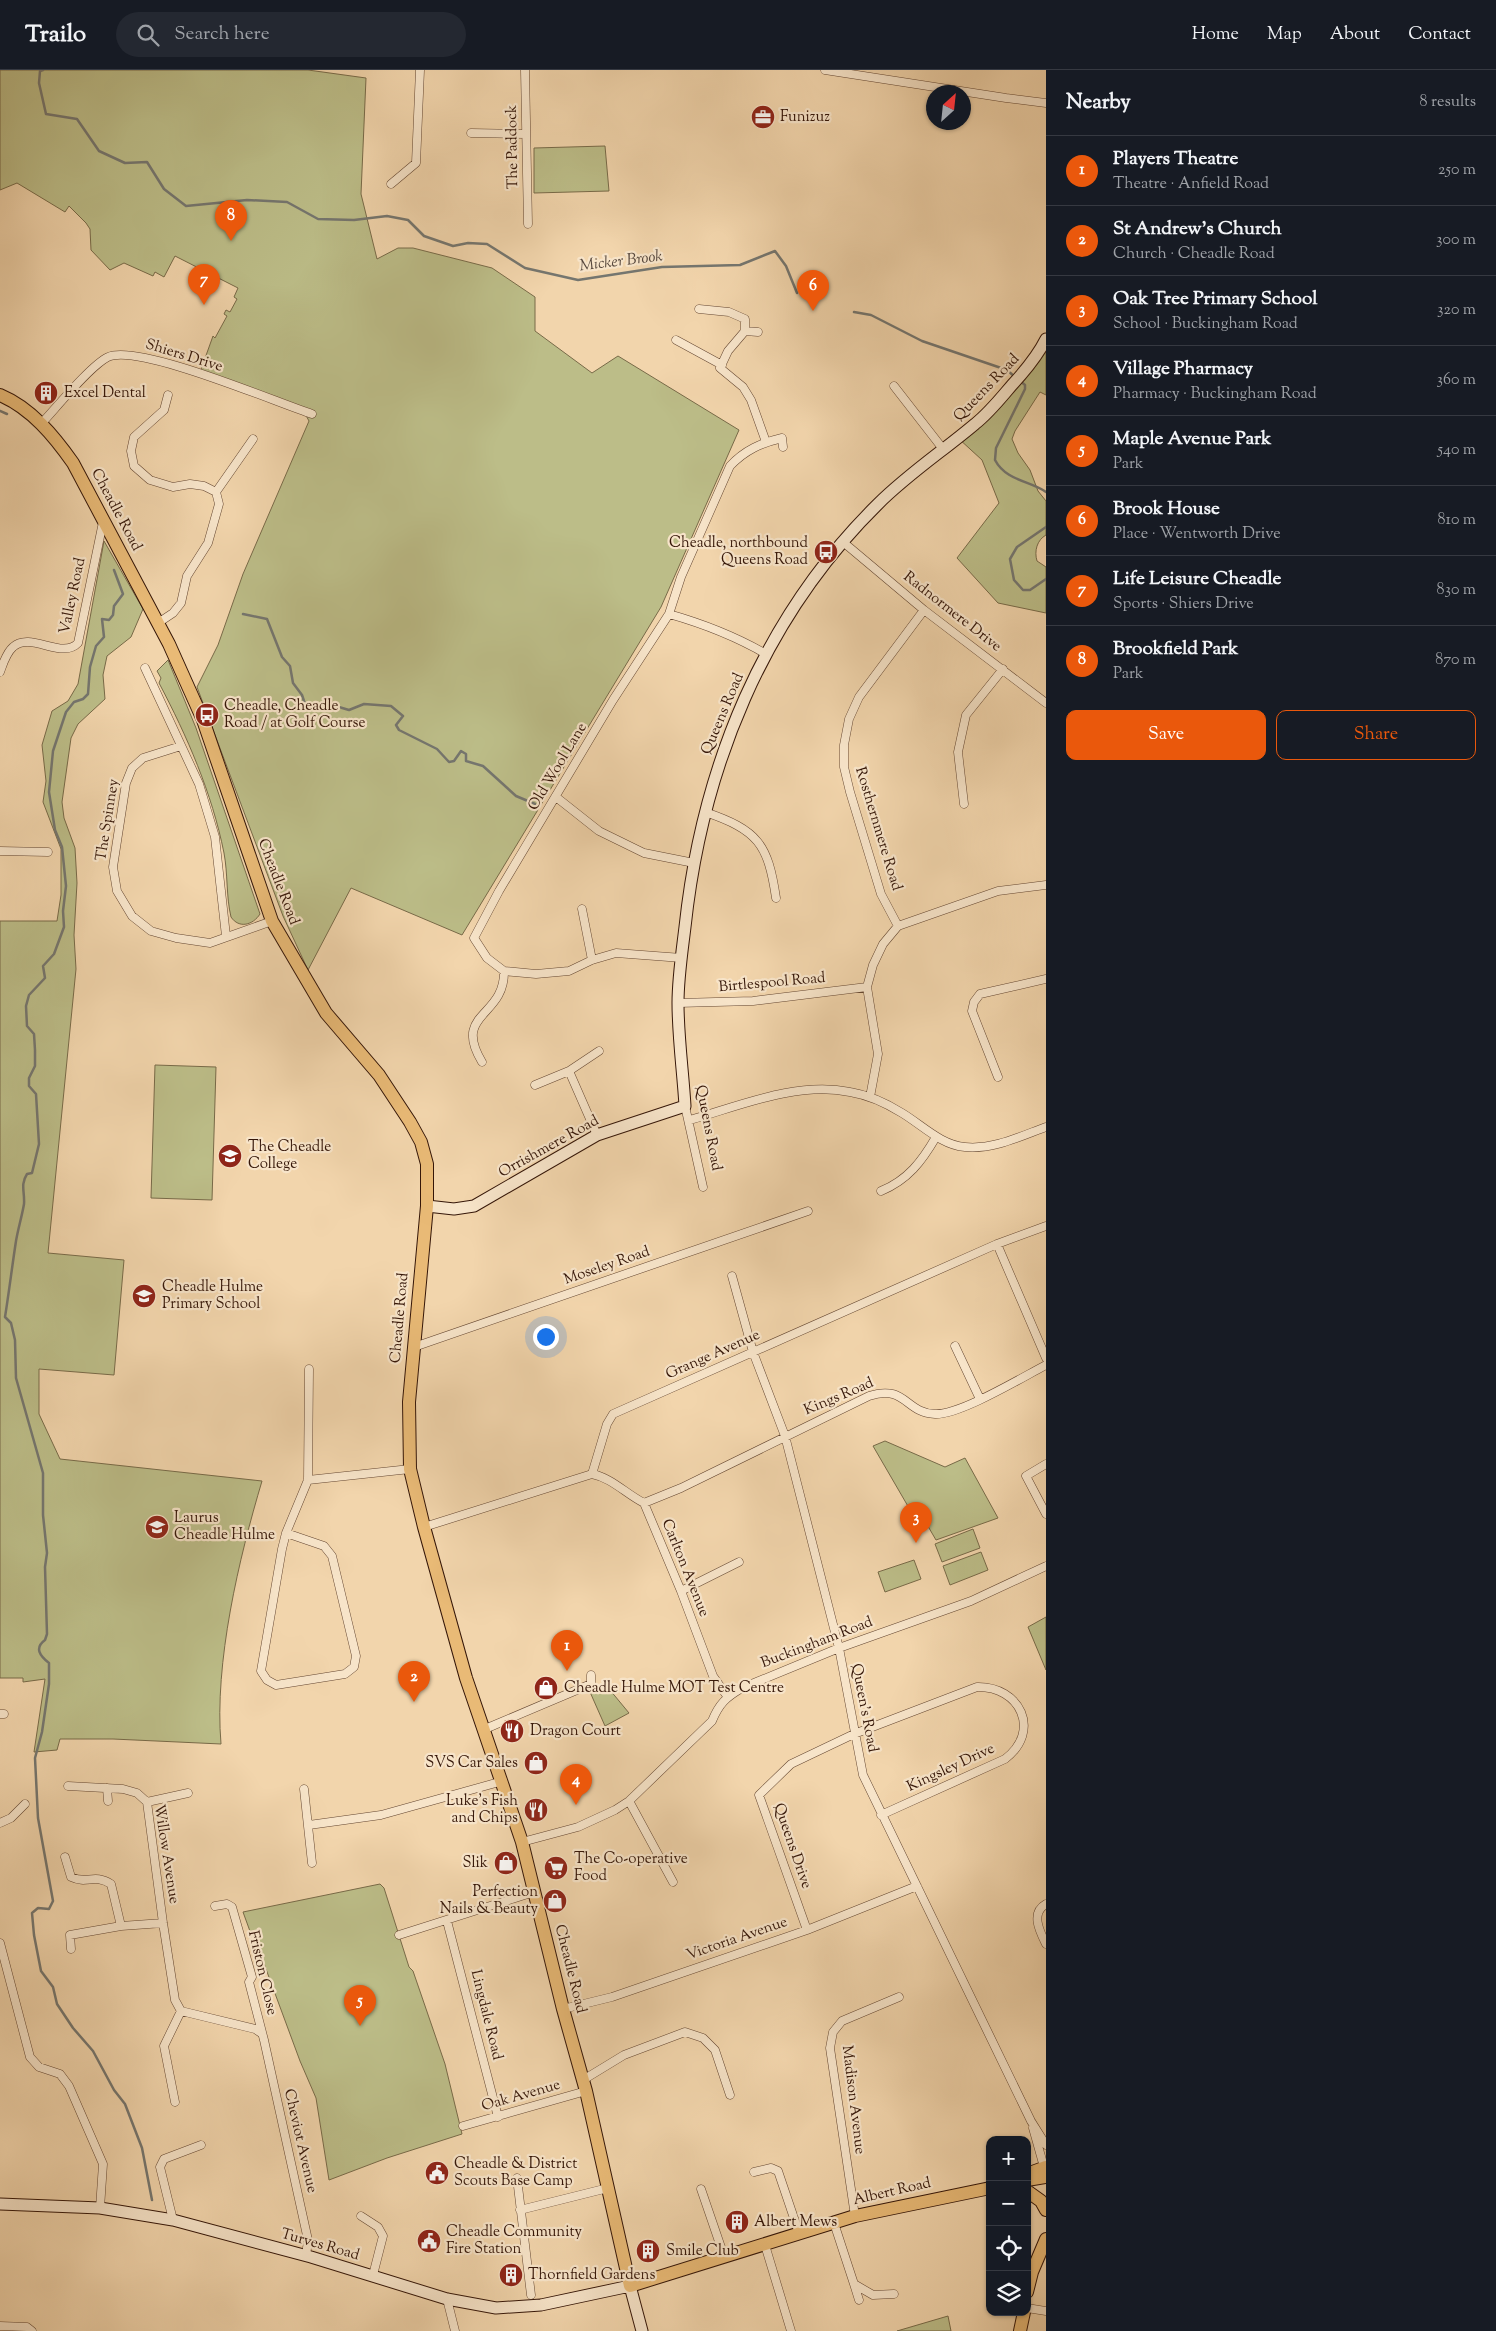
<!DOCTYPE html>
<meta charset="utf-8">
<style>
body{margin:0;font-family:"Sorts Mill Goudy",serif;background:#242831;color:#f1f3f6}
.controls{position:absolute;right:15px;bottom:15px;display:grid;overflow:hidden;border-radius:10px;box-shadow:0 1px 4px #0004}
.controls button{width:45px;height:45px;display:grid;place-items:center;padding:0;border:0;border-bottom:1px solid #363941;background:#171b24;color:#f1f3f6;font:25px sans-serif}
.compass{position:absolute;left:926px;top:15px;width:45px;height:45px;border-radius:50%;background:#171b24;box-shadow:0 1px 4px #0004;rotate:27deg}
.you{position:absolute;left:545px;top:1266px;width:18px;height:18px;margin:-12px;border:4px solid #fff;border-radius:50%;background:#1a73e8;box-shadow:0 0 0 8px #1a73e833}
.badge{display:grid;place-items:center;width:32px;height:32px;border-radius:50%;background:#ea580c;color:#fff;font-size:16px;font-weight:700}
.pin{position:absolute;translate:-50% -41px;filter:drop-shadow(0 1px 2px #0008)}
.pin::after{content:'';position:absolute;top:26px;width:18px;height:15px;background:inherit;clip-path:polygon(0 0,100% 0,50% 100%)}
.list{margin:0;padding:0;list-style:none}
h2{display:flex;justify-content:space-between;align-items:center;height:65px;margin:0;padding:0 20px;font-size:21px}
h2 small{font-size:16px;font-weight:400;color:#9ea1a6}
.list li{display:grid;grid-template-columns:32px 1fr auto;gap:15px;align-items:center;box-sizing:border-box;height:70px;padding:0 20px;border-top:1px solid #363941}
.list b{display:block;font-size:19px;white-space:nowrap}
.list p{margin:0;font-size:16px;white-space:nowrap;color:#9ea1a6}
.list em{font-size:16px;font-style:normal;color:#9ea1a6}
.actions{display:flex;gap:10px;padding:15px 20px}
.actions a{flex:1;padding:11px 0;border:1px solid #ea580c;border-radius:10px;text-align:center;font-size:18px;color:#ea580c}
.actions .main{background:#ea580c;color:#fff}
.icon{flex:none;width:28px;height:28px;fill:none;stroke:currentColor;stroke-width:2;stroke-linecap:round;stroke-linejoin:round}
.map{position:relative;flex:none;width:1046px;height:2261px;overflow:hidden}
header{display:flex;align-items:center;gap:30px;box-sizing:border-box;height:70px;padding:0 25px;background:#171b24;border-bottom:1px solid #363941}
header strong{font-size:24px}
nav{display:flex;gap:28px;margin-inline-start:auto;font-size:18px}
.search{width:350px;height:45px;background:#242831;display:flex;align-items:center;gap:12px;box-sizing:border-box;padding:0 18px;border-radius:28px;color:#9ea1a6;font-size:19px}
main{display:flex}
aside{flex:1;background:#171b24}
.map>svg:first-child{display:block}
</style>
<header>
<strong>Trailo</strong>
<div class="search"><svg class="icon" aria-label="search" viewBox="0 0 24 24"><circle cx="10" cy="10" r="6"/><path d="M15 15l6 6"/></svg>Search here</div>
<nav><a>Home</a><a>Map</a><a>About</a><a>Contact</a></nav>
</header>
<main>
<div class="map">
<svg width="1046" height="2261" viewBox="0 0 1046 2261">
<rect width="100%" height="100%" fill="#f2d5ac"/>
<filter id="stains"><feTurbulence type="fractalNoise" baseFrequency=".004" numOctaves="4"/><feColorMatrix values="0 0 0 0 .2 0 0 0 0 .09 0 0 0 0 .02 0 0 0 .5 -.17"/></filter>
<radialGradient id="worn" r=".72"><stop offset=".6" stop-color="#630" stop-opacity="0"/><stop offset="1" stop-color="#630" stop-opacity=".3"/></radialGradient>
<path fill="#bcbd88" stroke="#786a48" d="M0,0h308l58,8 -5,116 16,65 21,-11h15l79,20 43,29v34l57,42 26,-17 121,74 -78,177 -199,328 -111,-47 -43,82 -25,-54 -86,-229 21,-42 25,-71 66,-153 -5,-9 -105,-37 14,-39 2,2 12,-22 -3,-2 2,-4 4,2 7,-13 -3,-2 4,-9 -63,-32 -11,21 -9,-5 -2,4 -29,-13 -14,7 -19,-20 -1,-21 -4,-6 -17,-17 -4,6 -48,-29 -17,7z
M605,76l4,45 -75,2v-45z
M1046,269v56l-6,-3 -25,39 -3,8 6,14 12,17 8,21 8,10v34c-9,5 -12,16 -9,26l9,6v46l-48,-10 -41,-45 42,-55 -17,-43 -24,-22 16,-13z
M104,471l39,68 -12,28 -24,19 -4,19 2,24 -27,25 -7,14 -9,64 2,16 11,30 2,35 -3,52 2,34 -28,284 76,7 -10,115 -75,-6v45l21,45 202,22c-23,77 -48,182 -41,263l-108,-5h-53l-3,11 -23,2 11,-73 -22,3v-4h-23v-757h57l4,-26v-46l-18,-47 3,-21 -4,-36 10,-34 16,-10 10,-17z
M168,590l28,68 64,186c-7,11 -21,15 -29,3 -5,-21 -3,-43 -7,-64 -12,-60 -37,-117 -65,-170l2,-5 -4,-7z
M155,995l61,2 -4,133 -61,-2z
M885,1371l60,26 20,-9 33,60 -62,22 -21,-36 -6,4 -36,-62z
M973,1459l7,19 -38,14 -7,-18z
M981,1482l7,18 -38,15 -7,-19z
M914,1490l7,19 -36,13 -7,-20z
M1046,1547v53l-18,-43z
M605,1614l24,29 -24,13 -15,-34z
M380,1814l4,4 25,79 4,4 32,93 17,70 -75,24 -58,22 -13,-82 -16,-37 -47,-127h-2l-8,-22z
M948,2246l3,15h-54z"/>
<g fill="none" stroke-linecap="round" stroke-linejoin="round">
<path stroke="#75766f" stroke-width="2.5" d="M43,0l-3,1 -1,12 7,31 31,5 22,32 26,12 22,-1 17,27 22,17 61,-6 40,2 31,17 36,1 33,-4 21,4 16,16 29,10 15,-3 19,1 38,24 53,12 84,-13 78,-2 35,-14 11,15 11,27
M854,242l17,3 51,26 85,29 8,7
M1019,310l6,5v4l-29,59 -1,12c11,21 36,21 51,32
M0,341l7,3
M1046,457l-29,20 -7,12 4,21 9,10h7l16,-11
M114,500l9,24 -9,12 -1,9 -4,5 -7,-1 2,18 -8,9 -6,21 -2,27 -5,5 -9,3 -8,10 -13,39 -4,41 6,38 7,17 4,39 -3,25 1,16 -10,27 -11,12 2,12 -16,17 -3,11 1,20 7,8 1,16v16l-6,12v8l7,8 3,50 -7,29 -5,1c-7,11 -2,18 -3,30 -2,12 -6,25 -8,37 -4,26 -7,51 -11,76l6,6 4,17 1,38 27,95v42l4,38 -2,14 2,67 -2,6c-11,8 -5,16 4,23v21l-7,48 -7,26 3,60 15,83 -4,8 -11,-1 -6,5 2,22 7,36 12,16 4,17 16,24 20,23 21,39 11,14 17,44 10,52
M243,544l24,5 15,38 8,9 3,17 9,12 4,12 12,2 14,-4 17,5 15,-6 27,2 12,10 -7,9 3,5 38,19 12,13 5,-1 7,-10 5,3v7l17,5 33,30 19,8"/>
<g stroke="#644631" stroke-width="9">
<path id="street" d="M525,0l3,154
M825,0l181,28 40,5
M471,63l54,1
M391,114l25,-21 4,-93
M699,239l30,3 16,7v12l13,1
M745,261l-17,20 -8,17 23,19 8,13 15,42
M676,270l46,25
M894,316l49,63
M41,354c15,-16 50,-59 67,-67 30,-14 167,45 204,57
M216,422l37,-53
M843,472l81,68 122,93
M669,544c35,10 66,22 97,40
M158,553l15,-10 8,-10 6,-27 21,-33 11,-39 -3,-12 -12,-6 -14,-2 -17,3 -23,-7 -16,-14 -3,-15 3,-14 30,-27 4,-15
M145,598l54,116 16,53 11,99
M0,602c3,-8 6,-19 13,-25 17,-16 49,13 65,-4l25,-121
M181,676l-38,12 -11,10 -6,15 -13,84 4,24 15,25 19,15 25,7 34,5 62,-22
M556,727l43,34 45,22 50,10
M964,734l-6,-52 8,-37 37,-46
M705,742c53,18 63,32 71,86
M0,781l48,1
M582,839l10,51
M898,856l-17,-32 -31,-102 -6,-25v-22l5,-26 10,-22 65,-87
M682,888l-66,-5 -24,7 -23,11 -33,3 -32,-3 -17,-13 -13,-20 25,-47 114,-191 56,-86 12,-37 49,-111c15,-16 31,-23 52,-28l1,9
M678,933l75,-2 114,-14
M482,992c-30,-50 23,-44 22,-91
M569,1001l28,64
M998,1007l-26,-66 2,-9 6,-8 66,-15
M535,1015l34,-14 30,-20
M870,1027l8,-43 -11,-67 6,-22 10,-21 15,-18 100,-35 48,-6
M685,1036l18,81
M690,1050c49,-14 107,-39 160,-28 18,3 36,11 52,21 20,12 39,32 63,34 28,3 56,-11 81,-20
M881,1121c27,-11 41,-30 55,-54
M997,1174l49,114
M732,1206l21,76 32,84 54,212 24,127 168,346 15,24
M955,1276l25,53
M414,1277l394,-136
M1046,1394l-20,12 20,38
M592,1404c20,4 34,20 52,29l37,88 32,85 14,20
M308,1410l102,-11
M644,1433l37,-15 188,-92c37,-12 36,17 66,18 25,1 86,-36 111,-49
M424,1457l168,-53 15,-50 6,-10 384,-170 49,-18
M286,1463l38,13 8,10 24,100 -2,11 -9,7 -69,11 -9,-5 -6,-9 21,-122 4,-16 22,-53 1,-111
M681,1521l58,-29
M0,1644h4
M485,1659l106,-45v-9
M68,1716l55,3 14,4 10,9 16,121 12,77 6,11 74,18 6,4
M107,1718l1,13
M304,1719l8,74
M629,1731l44,81
M147,1732l41,-9
M0,1753l11,-5 14,-14
M309,1755l72,-10 122,-34
M522,1772l56,-15 37,-17 14,-9 83,-80c7,-17 14,-24 30,-33l97,-40 132,-47 75,-35
M65,1787l6,20c17,8 22,-4 40,7l10,42
M1046,1834c-16,9 -6,28 0,40
M215,1836l12,-2 5,3 20,70 -3,5 15,58 44,200 -2,16
M447,1851l51,196
M807,1860l-48,-135 32,-31 63,-30 123,-47c43,-1 65,44 28,72l-124,56
M399,1865l135,-43
M0,1873l30,114 9,10 21,7 9,12 34,78 -3,44
M71,1879l-1,-14 51,-9 42,-3
M563,1939l49,-12 195,-67 110,-44
M583,2010l41,-25 61,-23 18,6 12,12 15,45
M175,2032l-11,-56 17,-35
M463,2056l123,-35
M1033,2058l11,39
M754,2102l17,-4 7,3 21,62
M517,2108l14,117
M701,2119l23,67
M520,2140l88,-22
M361,2146l17,11 5,9 -10,39
M855,2146l-25,-168 3,-16 9,-11 57,-24
M173,2150l-13,-53 4,-8 37,-14
M834,2153l20,61 19,11 21,-1
M765,2175l26,86
M854,2214l5,16
M447,2229l8,32
M1027,2238l19,3
M0,2256l27,1 5,4"/>
</g>
<g stroke="#351608" stroke-width="13">
<path id="secondary" d="M427,1136l27,3 20,-3 123,-71 88,-29c-2,-34 -7,-69 -7,-103 0,-25 4,-51 7,-76 17,-159 78,-310 193,-423 30,-30 65,-53 97,-80 14,-11 25,-25 37,-39 13,-14 25,-28 34,-46
M0,2134l100,4 73,12 138,37 136,42 49,9 45,-3 89,-19 12,45"/>
</g>
<g stroke="#351608" stroke-width="14">
<path id="primary" d="M0,325c31,13 54,41 73,68l96,181 34,76 69,201 54,92 53,62 31,47 11,20 6,22v42l-18,196 1,67 14,58 42,151 56,164 41,167 23,82 44,195 225,-70 135,-28
M1027,2104l19,-7
M1027,2110l19,-3
M1027,2121l14,10 5,9
M1027,2222l5,-20 14,-33
M1020,2261l4,-19"/>
</g>
<use href="#street" stroke="#f7e4c9" stroke-width="8"/>
<use href="#secondary" stroke="#f7e4c9" stroke-width="11"/>
<use href="#primary" stroke="#e9ba76" stroke-width="12"/>
</g>
<defs>
<g id="office-disc" transform="scale(1.25)"><circle r="9.5" fill="#8f2418" stroke="#f7e4c9"/><path d="M-6-3h4V-5.5h4V-3h4V5H-6ZM-1-4.5V-3h2v-1.5ZM-6 0V1H6V0Z" fill="#fff"/></g>
<g id="building-disc" transform="scale(1.25)"><circle r="9.5" fill="#8f2418" stroke="#f7e4c9"/><path d="M-4-6H4V6H1V3H-1V6H-4ZM-2.5-4.3h1.7v1.8h-1.7ZM.8-4.3h1.7v1.8H.8ZM-2.5-1h1.7V.8h-1.7ZM.8-1h1.7V.8H.8Z" fill="#fff"/></g>
<g id="bus-disc" transform="scale(1.25)"><circle r="9.5" fill="#8f2418" stroke="#f7e4c9"/><path d="M-5-6H5V4H4V6H2V4H-2V6H-4V4H-5ZM-3.5-4V0h7V-4ZM-3.5 1.2v1.5H-2V1.2ZM2 1.2v1.5H3.5V1.2Z" fill="#fff"/></g>
<g id="university-disc" transform="scale(1.25)"><circle r="9.5" fill="#8f2418" stroke="#f7e4c9"/><path d="M0-5L7-2L0 1L-7-2ZM-4 1L0 2.5L4 1V4Q0 6-4 4Z" fill="#fff"/></g>
<g id="school-disc" transform="scale(1.25)"><circle r="9.5" fill="#8f2418" stroke="#f7e4c9"/><path d="M0-5L7-2L0 1L-7-2ZM-4 1L0 2.5L4 1V4Q0 6-4 4Z" fill="#fff"/></g>
<g id="shop-disc" transform="scale(1.25)"><circle r="9.5" fill="#8f2418" stroke="#f7e4c9"/><path d="M-5-2.5h2.3a2.7 3.5 0 0 1 5.4 0H5L5.5 6h-11ZM-1.5-2.5h3a1.5 2.3 0 0 0-3 0Z" fill="#fff"/></g>
<g id="restaurant-disc" transform="scale(1.25)"><circle r="9.5" fill="#8f2418" stroke="#f7e4c9"/><path d="M-5-6h1v4h1v-4h1v4h1v-4h1v5L-1.5 .5V6h-2V.5L-5-1ZM5-6V6H3V1.5H1.5Q1.5-4 5-6Z" fill="#fff"/></g>
<g id="supermarket-disc" transform="scale(1.25)"><circle r="9.5" fill="#8f2418" stroke="#f7e4c9"/><path d="M-6-5.5h2.5l.6 2H6L4.5 2H-2.5L-4.4-4H-6ZM-1.5 3.2a1.3 1.3 0 1 0 .1 0ZM3 3.2a1.3 1.3 0 1 0 .1 0Z" fill="#fff"/></g>
<g id="civic-disc" transform="scale(1.25)"><circle r="9.5" fill="#8f2418" stroke="#f7e4c9"/><path d="M-.6-6.5H3V-4.5H.6V-3L4-1V1h2V6H-6V1h2V-1L-.6-3ZM-1.2 2.5V6h2.4V2.5Z" fill="#fff"/></g>
</defs>
<g fill-rule="evenodd">
<use href="#office-disc" x="763" y="47"/>
<use href="#building-disc" x="46" y="323"/>
<use href="#bus-disc" x="826" y="482"/>
<use href="#bus-disc" x="207" y="645"/>
<use href="#university-disc" x="230" y="1086"/>
<use href="#school-disc" x="144" y="1226"/>
<use href="#school-disc" x="157" y="1457"/>
<use href="#shop-disc" x="546" y="1618"/>
<use href="#restaurant-disc" x="512" y="1661"/>
<use href="#shop-disc" x="536" y="1693"/>
<use href="#restaurant-disc" x="536" y="1740"/>
<use href="#shop-disc" x="506" y="1793"/>
<use href="#supermarket-disc" x="556" y="1798"/>
<use href="#shop-disc" x="555" y="1831"/>
<use href="#civic-disc" x="437" y="2103"/>
<use href="#building-disc" x="737" y="2152"/>
<use href="#civic-disc" x="429" y="2171"/>
<use href="#building-disc" x="648" y="2181"/>
<use href="#building-disc" x="511" y="2205"/>
</g>
<g text-anchor="middle" dominant-baseline="central" stroke-width="4.5" stroke-linejoin="round" paint-order="stroke">
<g font-size="15" fill="#351608" stroke="#f7e4c9" text-anchor="start">
<text x="780" y="47">Funizuz</text>
<text x="64" y="323">Excel Dental</text>
<text x="808" y="473" text-anchor="end">Cheadle, northbound<tspan x="808" dy="17">Queens Road</tspan></text>
<text x="224" y="636">Cheadle, Cheadle<tspan x="224" dy="17">Road / at Golf Course</tspan></text>
<text x="248" y="1077">The Cheadle<tspan x="248" dy="17">College</tspan></text>
<text x="162" y="1217">Cheadle Hulme<tspan x="162" dy="17">Primary School</tspan></text>
<text x="174" y="1448">Laurus<tspan x="174" dy="17">Cheadle Hulme</tspan></text>
<text x="564" y="1618">Cheadle Hulme MOT Test Centre</text>
<text x="530" y="1661">Dragon Court</text>
<text x="518" y="1693" text-anchor="end">SVS Car Sales</text>
<text x="518" y="1731" text-anchor="end">Luke's Fish<tspan x="518" dy="17">and Chips</tspan></text>
<text x="574" y="1789">The Co-operative<tspan x="574" dy="17">Food</tspan></text>
<text x="488" y="1793" text-anchor="end">Slik</text>
<text x="538" y="1822" text-anchor="end">Perfection<tspan x="538" dy="17">Nails &amp; Beauty</tspan></text>
<text x="454" y="2094">Cheadle &amp; District<tspan x="454" dy="17">Scouts Base Camp</tspan></text>
<text x="754" y="2152">Albert Mews</text>
<text x="446" y="2162">Cheadle Community<tspan x="446" dy="17">Fire Station</tspan></text>
<text x="666" y="2181">Smile Club</text>
<text x="528" y="2205">Thornfield Gardens</text>
</g>
<g font-size="15" fill="#351608" stroke="#f7e4c9">
<text transform="translate(513 77) rotate(-91)">The Paddock</text>
<text transform="translate(184 286) rotate(17)">Shiers Drive</text>
<text transform="translate(987 318) rotate(-46)">Queens Road</text>
<text transform="translate(116 440) rotate(62)">Cheadle Road</text>
<text transform="translate(73 526) rotate(-78)">Valley Road</text>
<text transform="translate(952 542) rotate(38)">Radnormere Drive</text>
<text transform="translate(723 644) rotate(-67)">Queens Road</text>
<text transform="translate(558 697) rotate(-59)">Old Wool Lane</text>
<text transform="translate(108 750) rotate(-81)">The Spinney</text>
<text transform="translate(878 759) rotate(73)">Rosthernmere Road</text>
<text transform="translate(278 812) rotate(69)">Cheadle Road</text>
<text transform="translate(772 913) rotate(-5)">Birtlespool Road</text>
<text transform="translate(708 1058) rotate(79)">Queens Road</text>
<text transform="translate(549 1077) rotate(-29)">Orrishmere Road</text>
<text transform="translate(607 1196) rotate(-19)">Moseley Road</text>
<text transform="translate(400 1248) rotate(-85)">Cheadle Road</text>
<text transform="translate(713 1285) rotate(-24)">Grange Avenue</text>
<text transform="translate(839 1327) rotate(-23)">Kings Road</text>
<text transform="translate(685 1498) rotate(68)">Carlton Avenue</text>
<text transform="translate(817 1573) rotate(-21)">Buckingham Road</text>
<text transform="translate(864 1638) rotate(79)">Queen's Road</text>
<text transform="translate(951 1698) rotate(-25)">Kingsley Drive</text>
<text transform="translate(792 1776) rotate(71)">Queens Drive</text>
<text transform="translate(166 1784) rotate(81)">Willow Avenue</text>
<text transform="translate(737 1869) rotate(-19)">Victoria Avenue</text>
<text transform="translate(570 1899) rotate(76)">Cheadle Road</text>
<text transform="translate(262 1903) rotate(77)">Friston Close</text>
<text transform="translate(486 1945) rotate(76)">Lingdale Road</text>
<text transform="translate(521 2026) rotate(-16)">Oak Avenue</text>
<text transform="translate(853 2030) rotate(83)">Madison Avenue</text>
<text transform="translate(300 2071) rotate(77)">Cheviot Avenue</text>
<text transform="translate(892 2122) rotate(-13)">Albert Road</text>
<text transform="translate(320 2175) rotate(16)">Turves Road</text>
</g>
<g font-size="16" font-style="italic" fill="#55463c" stroke="#f7e4c9">
<text transform="translate(621 192) rotate(-7)">Micker Brook</text>
</g>
</g>
<rect width="100%" height="100%" filter="url(#stains)"/>
<rect width="100%" height="100%" fill="url(#worn)"/>
</svg>
<div class="controls">
<button>+</button>
<button>−</button>
<button><svg class="icon" aria-label="locate" viewBox="0 0 24 24"><circle cx="12" cy="12" r="6"/><path d="M12 2v4M12 18v4M2 12h4M18 12h4"/></svg></button>
<button><svg class="icon" aria-label="layers" viewBox="0 0 24 24"><path d="M12 4l9 5-9 5-9-5zM3 14l9 5 9-5"/></svg></button>
</div>
<svg class="compass" viewBox="-18 -18 36 36"><path d="M0-13l5 13h-10z" fill="#e53935"/><path d="M0 13l5-13h-10z" fill="#9ea1a6"/></svg>
<div class="you"></div>
<div class="pin badge" style="left:567px;top:1601px">1</div>
<div class="pin badge" style="left:414px;top:1632px">2</div>
<div class="pin badge" style="left:916px;top:1473px">3</div>
<div class="pin badge" style="left:576px;top:1735px">4</div>
<div class="pin badge" style="left:360px;top:1956px">5</div>
<div class="pin badge" style="left:813px;top:241px">6</div>
<div class="pin badge" style="left:204px;top:235px">7</div>
<div class="pin badge" style="left:231px;top:171px">8</div>
</div>
<aside>
<h2>Nearby<small>8 results</small></h2>
<ul class="list">
<li><span class="badge">1</span><div><b>Players Theatre</b><p>Theatre · Anfield Road</p></div><em>250 m</em></li>
<li><span class="badge">2</span><div><b>St Andrew's Church</b><p>Church · Cheadle Road</p></div><em>300 m</em></li>
<li><span class="badge">3</span><div><b>Oak Tree Primary School</b><p>School · Buckingham Road</p></div><em>320 m</em></li>
<li><span class="badge">4</span><div><b>Village Pharmacy</b><p>Pharmacy · Buckingham Road</p></div><em>360 m</em></li>
<li><span class="badge">5</span><div><b>Maple Avenue Park</b><p>Park</p></div><em>540 m</em></li>
<li><span class="badge">6</span><div><b>Brook House</b><p>Place · Wentworth Drive</p></div><em>810 m</em></li>
<li><span class="badge">7</span><div><b>Life Leisure Cheadle</b><p>Sports · Shiers Drive</p></div><em>830 m</em></li>
<li><span class="badge">8</span><div><b>Brookfield Park</b><p>Park</p></div><em>870 m</em></li>
</ul>
<div class="actions"><a class="main">Save</a><a>Share</a></div>
</aside>
</main>
